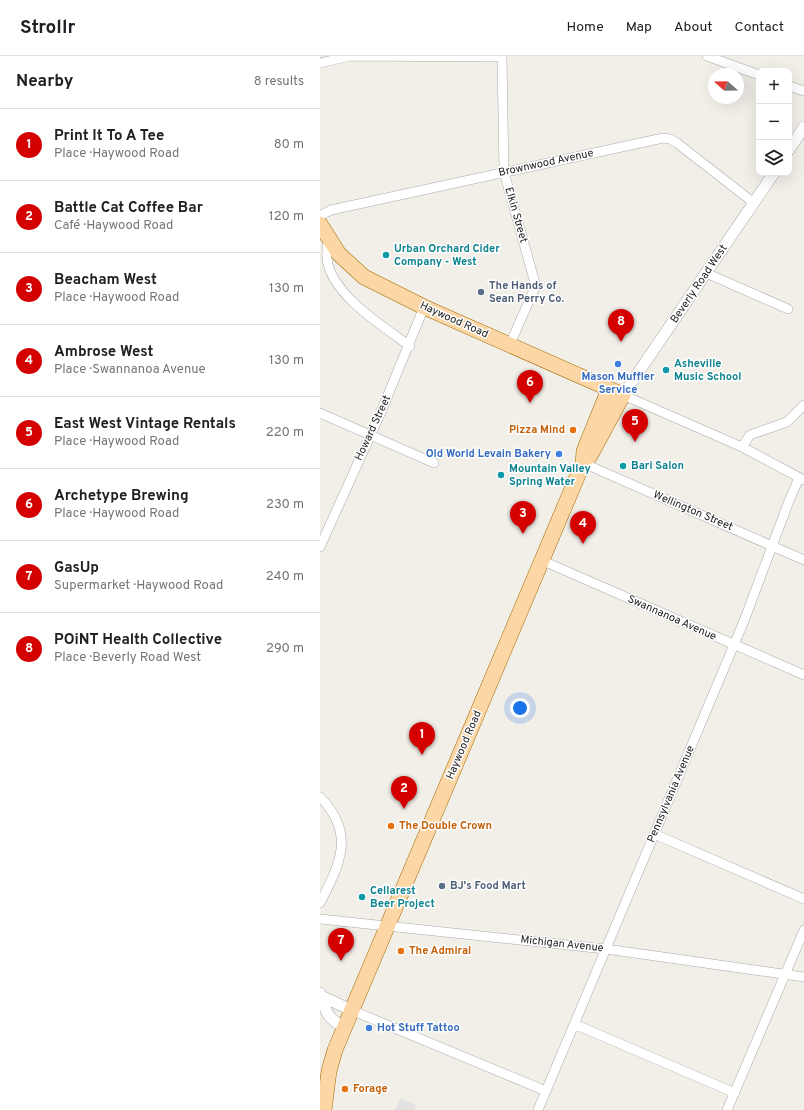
<!DOCTYPE html>
<meta charset="utf-8">
<style>
body{margin:0;font-family:Overpass,sans-serif;background:#f2f2f2;color:#202124}
.controls{position:absolute;right:12px;top:12px;display:grid;overflow:hidden;border-radius:8px;box-shadow:0 4px 16px #0002}
.controls button{width:36px;height:36px;display:grid;place-items:center;padding:0;border:0;border-bottom:1px solid #e0e0e0;background:#fff;color:#202124;font:20px sans-serif}
.compass{position:absolute;left:388px;top:12px;width:36px;height:36px;border-radius:50%;background:#fff;box-shadow:0 4px 16px #0002;rotate:290deg}
.you{position:absolute;left:200px;top:652px;width:14px;height:14px;margin:-10px;border:3px solid #fff;border-radius:50%;background:#1a73e8;box-shadow:0 0 0 6px #1a73e833}
.badge{display:grid;place-items:center;width:26px;height:26px;border-radius:50%;background:#d40000;color:#fff;font-size:13px;font-weight:700}
.pin{position:absolute;translate:-50% -33px;filter:drop-shadow(0 1px 2px #0008)}
.pin::after{content:'';position:absolute;top:21px;width:14px;height:12px;background:inherit;clip-path:polygon(0 0,100% 0,50% 100%)}
.list{margin:0;padding:0;list-style:none}
h2{display:flex;justify-content:space-between;align-items:center;height:52px;margin:0;padding:0 16px;font-size:17px}
h2 small{font-size:13px;font-weight:400;color:#757577}
.list li{display:grid;grid-template-columns:26px 1fr auto;gap:12px;align-items:center;box-sizing:border-box;height:72px;padding:0 16px;border-top:1px solid #e0e0e0}
.list b{display:block;font-size:15px;white-space:nowrap}
.list p{margin:0;font-size:13px;white-space:nowrap;color:#757577}
.list em{font-size:13px;font-style:normal;color:#757577}
.icon{flex:none;width:22px;height:22px;fill:none;stroke:currentColor;stroke-width:2;stroke-linecap:round;stroke-linejoin:round}
.map{position:relative;flex:none;width:484px;height:1054px;overflow:hidden}
header{display:flex;align-items:center;gap:24px;box-sizing:border-box;height:56px;padding:0 20px;background:#fff;border-bottom:1px solid #e0e0e0}
header strong{font-size:19px}
nav{display:flex;gap:22px;margin-inline-start:auto;font-size:14px}
main{display:flex}
aside{flex:1;background:#fff}
.map>svg:first-child{display:block}
</style>
<header>
<strong>Strollr</strong>
<nav><a>Home</a><a>Map</a><a>About</a><a>Contact</a></nav>
</header>
<main>
<aside>
<h2>Nearby<small>8 results</small></h2>
<ul class="list">
<li><span class="badge">1</span><div><b>Print It To A Tee</b><p>Place · Haywood Road</p></div><em>80 m</em></li>
<li><span class="badge">2</span><div><b>Battle Cat Coffee Bar</b><p>Café · Haywood Road</p></div><em>120 m</em></li>
<li><span class="badge">3</span><div><b>Beacham West</b><p>Place · Haywood Road</p></div><em>130 m</em></li>
<li><span class="badge">4</span><div><b>Ambrose West</b><p>Place · Swannanoa Avenue</p></div><em>130 m</em></li>
<li><span class="badge">5</span><div><b>East West Vintage Rentals</b><p>Place · Haywood Road</p></div><em>220 m</em></li>
<li><span class="badge">6</span><div><b>Archetype Brewing</b><p>Place · Haywood Road</p></div><em>230 m</em></li>
<li><span class="badge">7</span><div><b>GasUp</b><p>Supermarket · Haywood Road</p></div><em>240 m</em></li>
<li><span class="badge">8</span><div><b>POiNT Health Collective</b><p>Place · Beverly Road West</p></div><em>290 m</em></li>
</ul>
</aside>
<div class="map">
<svg width="484" height="1054" viewBox="0 0 484 1054">
<rect width="100%" height="100%" fill="#f2efe9"/>
<path fill="#e2e2e2" d="M81,1042l15,7 -2,5h-19z"/>
<g fill="none" stroke-linecap="round" stroke-linejoin="round">
<g stroke="#a9a9a9" stroke-width="10">
<path id="minor" d="M182,0l2,116 31,111 -2,9 -23,52
M387,0l52,19
M0,7l30,-7 144,1 8,-1
M469,30l15,5
M0,160l11,-6 332,-72 7,1 7,4 77,60
M8,184c0,6 -2,12 -1,18 3,36 57,69 83,88
M386,217l82,36
M303,339l119,52 62,33
M0,357l114,50
M422,391l8,-12 37,-13 17,-17
M263,407l221,97
M0,491l61,-135 43,-105
M221,504l263,115
M0,741c36,37 20,67 0,106
M334,778l150,65
M0,863l286,30 198,28
M31,954l195,81
M254,968l161,69
M218,1054l206,-489 45,-120 10,-23
M407,1054l77,-180"/>
</g>
<g stroke="#a9a9a9" stroke-width="12">
<path id="tertiary" d="M469,94l15,-23
M303,339l151,-222
M0,937c6,18 6,25 24,34
M1,940l30,14"/>
</g>
<g stroke="#a06b00" stroke-width="16">
<path id="primary" d="M0,168l19,30 25,23 60,30 199,88 -33,61
M4,1054l5,-39 6,-21 248,-587 1,-12 25,-62"/>
</g>
<use href="#minor" stroke="#fff" stroke-width="9"/>
<use href="#tertiary" stroke="#fff" stroke-width="11"/>
<use href="#primary" stroke="#fcd6a4" stroke-width="15"/>
</g>
<g fill="#0f9aa8" stroke="#fff" stroke-width="1.5">
<circle cx="66" cy="199" r="4"/>
<circle cx="346" cy="314" r="4"/>
<circle cx="303" cy="410" r="4"/>
<circle cx="181" cy="419" r="4"/>
<circle cx="42" cy="841" r="4"/>
</g>
<g fill="#5c6f8a" stroke="#fff" stroke-width="1.5">
<circle cx="161" cy="236" r="4"/>
<circle cx="122" cy="830" r="4"/>
</g>
<g fill="#3f7fe0" stroke="#fff" stroke-width="1.5">
<circle cx="298" cy="308" r="4"/>
<circle cx="239" cy="398" r="4"/>
<circle cx="49" cy="972" r="4"/>
</g>
<g fill="#e8710a" stroke="#fff" stroke-width="1.5">
<circle cx="253" cy="374" r="4"/>
<circle cx="71" cy="770" r="4"/>
<circle cx="81" cy="895" r="4"/>
<circle cx="25" cy="1033" r="4"/>
</g>
<g text-anchor="middle" dominant-baseline="central" stroke-width="3" stroke-linejoin="round" paint-order="stroke">
<g font-size="11" fill="#222" stroke="#fff">
<text transform="translate(226 107) rotate(-12)">Brownwood Avenue</text>
<text transform="translate(196 159) rotate(74)">Elkin Street</text>
<text transform="translate(379 228) rotate(-56)">Beverly Road West</text>
<text transform="translate(134 264) rotate(24)">Haywood Road</text>
<text transform="translate(53 372) rotate(-65)">Howard Street</text>
<text transform="translate(373 455) rotate(23)">Wellington Street</text>
<text transform="translate(352 562) rotate(24)">Swannanoa Avenue</text>
<text transform="translate(144 689) rotate(-67)">Haywood Road</text>
<text transform="translate(351 738) rotate(-67)">Pennsylvania Avenue</text>
<text transform="translate(242 888) rotate(6)">Michigan Avenue</text>
</g>
<g font-size="11" font-weight="bold" fill="#0d838f" stroke="#fff" text-anchor="start">
<text x="74" y="193">Urban Orchard Cider<tspan x="74" dy="13">Company - West</tspan></text>
<text x="354" y="308">Asheville<tspan x="354" dy="13">Music School</tspan></text>
<text x="311" y="410">Bari Salon</text>
<text x="189" y="413">Mountain Valley<tspan x="189" dy="13">Spring Water</tspan></text>
<text x="50" y="835">Cellarest<tspan x="50" dy="13">Beer Project</tspan></text>
</g>
<g font-size="11" font-weight="bold" fill="#4e5e75" stroke="#fff" text-anchor="start">
<text x="169" y="230">The Hands of<tspan x="169" dy="13">Sean Perry Co.</tspan></text>
<text x="130" y="830">BJ's Food Mart</text>
</g>
<g font-size="11" font-weight="bold" fill="#366cbe" stroke="#fff">
<text x="298" y="321">Mason Muffler<tspan x="298" dy="13">Service</tspan></text>
<text x="231" y="398" text-anchor="end">Old World Levain Bakery</text>
<text x="57" y="972" text-anchor="start">Hot Stuff Tattoo</text>
</g>
<g font-size="11" font-weight="bold" fill="#c56008" stroke="#fff" text-anchor="start">
<text x="245" y="374" text-anchor="end">Pizza Mind</text>
<text x="79" y="770">The Double Crown</text>
<text x="89" y="895">The Admiral</text>
<text x="33" y="1033">Forage</text>
</g>
</g>
</svg>
<div class="controls">
<button>+</button>
<button>−</button>
<button><svg class="icon" aria-label="layers" viewBox="0 0 24 24"><path d="M12 4l9 5-9 5-9-5zM3 14l9 5 9-5"/></svg></button>
</div>
<svg class="compass" viewBox="-18 -18 36 36"><path d="M0-13l5 13h-10z" fill="#e53935"/><path d="M0 13l5-13h-10z" fill="#757577"/></svg>
<div class="you"></div>
<div class="pin badge" style="left:102px;top:699px">1</div>
<div class="pin badge" style="left:84px;top:753px">2</div>
<div class="pin badge" style="left:203px;top:478px">3</div>
<div class="pin badge" style="left:263px;top:488px">4</div>
<div class="pin badge" style="left:315px;top:386px">5</div>
<div class="pin badge" style="left:210px;top:347px">6</div>
<div class="pin badge" style="left:21px;top:905px">7</div>
<div class="pin badge" style="left:301px;top:286px">8</div>
</div>
</main>
